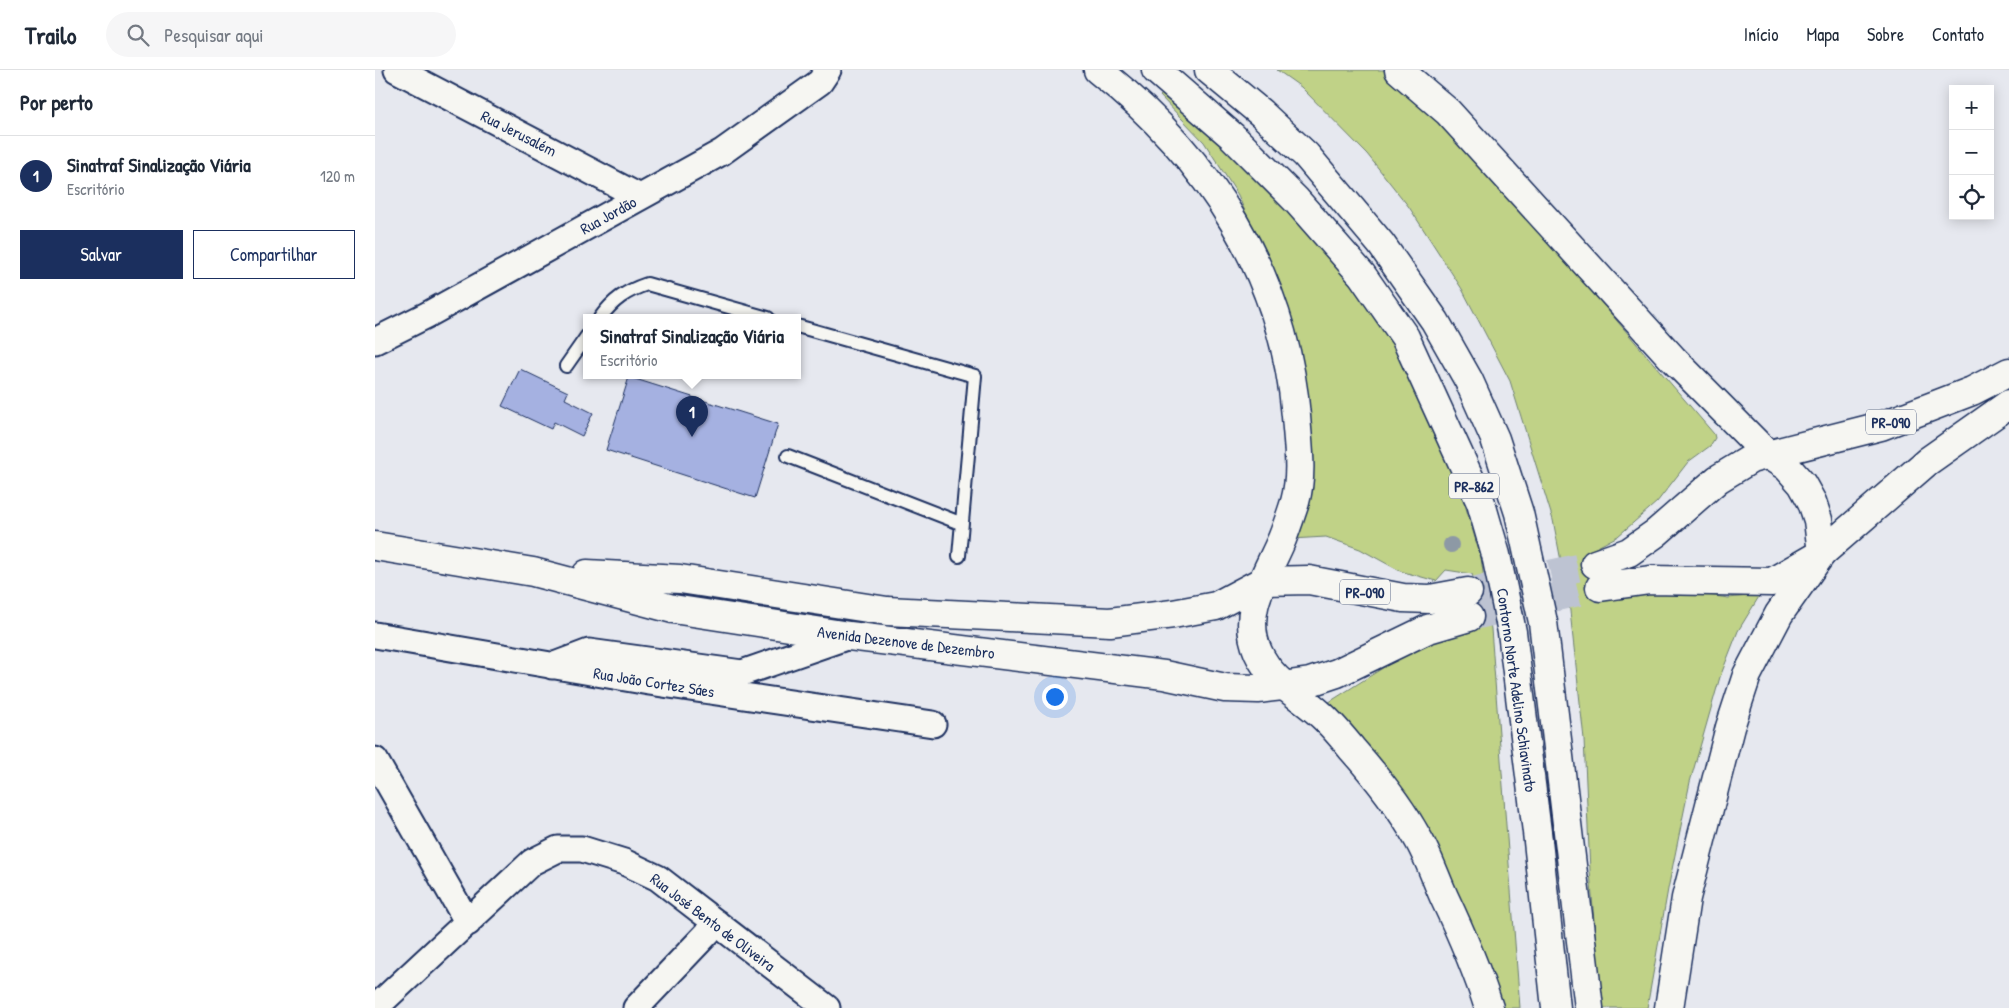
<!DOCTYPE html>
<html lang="pt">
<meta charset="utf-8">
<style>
body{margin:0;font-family:"Patrick Hand",sans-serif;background:#f6f6f7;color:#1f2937}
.controls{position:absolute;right:15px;top:15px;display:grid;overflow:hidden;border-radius:0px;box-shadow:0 2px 12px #0003}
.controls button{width:45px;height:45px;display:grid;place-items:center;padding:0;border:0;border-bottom:1px solid #e0e1e3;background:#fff;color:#1f2937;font:25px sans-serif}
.you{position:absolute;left:679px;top:626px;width:18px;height:18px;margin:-12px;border:4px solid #fff;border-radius:50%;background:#1a73e8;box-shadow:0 0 0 8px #1a73e833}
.badge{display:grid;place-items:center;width:32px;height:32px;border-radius:50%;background:#1b2f5e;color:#fff;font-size:16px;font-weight:700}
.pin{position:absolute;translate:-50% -41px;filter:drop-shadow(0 1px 2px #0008)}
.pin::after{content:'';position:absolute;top:26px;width:18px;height:15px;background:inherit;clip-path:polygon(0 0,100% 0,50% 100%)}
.popup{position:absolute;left:208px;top:244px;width:218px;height:65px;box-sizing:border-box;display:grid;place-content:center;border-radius:0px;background:#fff;filter:drop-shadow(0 1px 4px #0005);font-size:16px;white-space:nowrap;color:#747a83}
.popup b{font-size:19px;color:#1f2937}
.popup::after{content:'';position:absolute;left:50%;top:100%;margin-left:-10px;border:10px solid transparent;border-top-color:#fff}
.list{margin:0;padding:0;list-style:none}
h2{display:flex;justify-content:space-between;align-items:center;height:65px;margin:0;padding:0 20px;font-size:21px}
h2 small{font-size:16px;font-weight:400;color:#747a83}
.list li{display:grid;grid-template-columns:32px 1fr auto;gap:15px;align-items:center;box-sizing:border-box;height:80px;padding:0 20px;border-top:1px solid #e0e1e3}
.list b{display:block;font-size:19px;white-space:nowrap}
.list p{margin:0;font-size:16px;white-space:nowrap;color:#747a83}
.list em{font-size:16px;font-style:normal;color:#747a83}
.actions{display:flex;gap:10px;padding:15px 20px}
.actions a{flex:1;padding:11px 0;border:1px solid #1b2f5e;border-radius:0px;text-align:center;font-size:18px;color:#1b2f5e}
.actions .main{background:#1b2f5e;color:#fff}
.icon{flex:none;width:28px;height:28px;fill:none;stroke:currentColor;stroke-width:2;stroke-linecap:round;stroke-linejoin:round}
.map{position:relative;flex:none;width:1634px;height:938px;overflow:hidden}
header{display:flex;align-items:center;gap:30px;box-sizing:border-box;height:70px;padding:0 25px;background:#fff;border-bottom:1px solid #e0e1e3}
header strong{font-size:24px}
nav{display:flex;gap:28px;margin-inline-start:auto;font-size:18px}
.search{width:350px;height:45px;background:#f6f6f7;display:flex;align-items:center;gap:12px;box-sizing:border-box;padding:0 18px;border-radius:28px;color:#747a83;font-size:19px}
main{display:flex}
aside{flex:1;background:#fff}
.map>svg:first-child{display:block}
</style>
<header>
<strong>Trailo</strong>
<div class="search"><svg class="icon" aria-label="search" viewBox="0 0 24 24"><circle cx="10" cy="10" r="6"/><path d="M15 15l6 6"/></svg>Pesquisar aqui</div>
<nav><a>Início</a><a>Mapa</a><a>Sobre</a><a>Contato</a></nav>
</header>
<main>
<aside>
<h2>Por perto<small></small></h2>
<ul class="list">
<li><span class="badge">1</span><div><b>Sinatraf Sinalização Viária</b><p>Escritório</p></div><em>120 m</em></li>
</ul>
<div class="actions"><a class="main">Salvar</a><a>Compartilhar</a></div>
</aside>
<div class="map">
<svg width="1634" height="938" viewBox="0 0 1634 938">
<rect width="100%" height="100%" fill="#e6e8ef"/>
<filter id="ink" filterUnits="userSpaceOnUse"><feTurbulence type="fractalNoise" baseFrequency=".02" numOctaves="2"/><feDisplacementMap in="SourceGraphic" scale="10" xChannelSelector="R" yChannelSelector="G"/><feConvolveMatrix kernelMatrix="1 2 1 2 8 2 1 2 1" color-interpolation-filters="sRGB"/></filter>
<g filter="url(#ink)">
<path fill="#c0d287" stroke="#6e8072" d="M902,0h106l14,9 58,53 259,302 1,4 -5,8 -22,16 -31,40 -39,34 -28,15 11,41 80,-1 47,7 32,-3 -22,36 -18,46 -30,105 -22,107 -21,119h-46l-11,-137 -6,-132 -15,-137 -16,-82 -43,-139 -48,-92 -53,-82 -42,-53 -66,-67z
M789,22l130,111 103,137 63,148 21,70 10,71 29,379h-27l-71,-171 -99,-131 66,-42 32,-24 35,-10 24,-24 -8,-32 -26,-4 -10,11 -36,-10 -40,-22 -34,-12 -35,2 -15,-254 -38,-90 -34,-53 -44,-46z"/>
<path fill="#a5b1e1" stroke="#1b2f5e" d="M145,299l48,23 -3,7 28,14 -11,23 -28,-14 -3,7 -49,-23z
M254,307l149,47 -23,74 -149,-48z"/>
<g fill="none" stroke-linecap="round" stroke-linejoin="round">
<path stroke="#bdc3d2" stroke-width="28" stroke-dasharray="28 14" stroke-linecap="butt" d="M1093,522l127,-28
M1094,547l131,-30"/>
<g stroke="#1b2f5e" stroke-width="16">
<path id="lane" d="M225,248c13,-18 26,-27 47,-34l121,34
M422,256l178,50 -16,180
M191,296l21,-30
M413,386l172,67"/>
</g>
<g stroke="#1b2f5e" stroke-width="29">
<path id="street" d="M22,0l243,127
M0,271l52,-26 295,-163 98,-70 8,-12
M0,565l274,47 284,42
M177,596l37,-14 153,21 107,-37
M0,690l93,163
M0,938l157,-146 26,-13h24l42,13 34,16 169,130
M261,938l81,-85"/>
</g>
<g stroke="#1b2f5e" stroke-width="31">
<path id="secondary" d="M0,476l158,26 140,37 176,27 315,39 61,13 33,1 24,-3
M212,504l93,5 207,32 223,11 63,-8 43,-8 47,-25"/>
</g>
<g stroke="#1b2f5e" stroke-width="31">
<path id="primary" d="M1220,494l34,-12 27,-19 62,-54 33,-20 130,-33 91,-35 37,-19
M888,511l46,-1 94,18 27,1 38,-7
M1225,517l50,-7 122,2 50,-29 106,-92 81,-57
M907,616l28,-4 27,-9 91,-44 41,-12"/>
</g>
<g stroke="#1b2f5e" stroke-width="31">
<path id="highway" d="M723,0c110,86 186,204 198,346 2,29 7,57 -1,86 -4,12 -8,25 -13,37 -15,36 -42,72 -24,113 13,29 38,41 61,61 12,10 23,24 33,36 24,27 47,56 65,88 11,18 18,40 27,60 17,36 33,73 45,111
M781,0l76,66 64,64 66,75 43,62 76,166 15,52 16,77 25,200 19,176
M834,0l52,43 45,42 75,89 54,77 34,60 26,58 24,74 24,109 46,386
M1024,0l49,42 225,247 94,95 20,13 15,17 10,18 6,18 4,33 -43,61 -32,61 -17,52 -44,171 -17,110"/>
</g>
<use href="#lane" stroke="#f6f6f2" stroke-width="12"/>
<use href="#street" stroke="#f6f6f2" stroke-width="25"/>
<use href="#secondary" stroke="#f6f6f2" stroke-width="28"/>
<use href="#primary" stroke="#f6f6f2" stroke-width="28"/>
<use href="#highway" stroke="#f6f6f2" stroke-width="28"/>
</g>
<circle fill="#8d99a5" cx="1076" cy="475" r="8"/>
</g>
<g text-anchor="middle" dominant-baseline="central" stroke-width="4" stroke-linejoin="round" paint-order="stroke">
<g fill="#f6f6f2" stroke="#5d6b8a" stroke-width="1">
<rect x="1491" y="339.5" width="50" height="25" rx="4"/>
<rect x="1074" y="403.5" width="50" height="25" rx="4"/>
<rect x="965" y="509.5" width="50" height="25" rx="4"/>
</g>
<g font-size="15" font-weight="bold" fill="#1b2f5e">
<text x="1516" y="352">PR-090</text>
<text x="1099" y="416">PR-862</text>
<text x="990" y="522">PR-090</text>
</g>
<g font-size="16" fill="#1b2f5e" stroke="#f6f6f2">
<text transform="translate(144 63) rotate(27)">Rua Jerusalém</text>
<text transform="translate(233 145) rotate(-29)">Rua Jordão</text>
<text transform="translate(531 572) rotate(7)">Avenida Dezenove de Dezembro</text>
<text transform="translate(279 612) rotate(9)">Rua João Cortez Sáes</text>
<text transform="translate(1142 620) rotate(82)">Contorno Norte Adelino Schiavinato</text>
<text transform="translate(338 852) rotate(37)">Rua José Bento de Oliveira</text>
</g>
</g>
</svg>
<div class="controls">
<button>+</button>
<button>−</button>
<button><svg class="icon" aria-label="locate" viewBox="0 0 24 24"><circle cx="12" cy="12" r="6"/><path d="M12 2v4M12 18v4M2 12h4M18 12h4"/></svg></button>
</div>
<div class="you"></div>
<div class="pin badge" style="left:317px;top:367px">1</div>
<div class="popup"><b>Sinatraf Sinalização Viária</b>Escritório</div>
</div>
</main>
